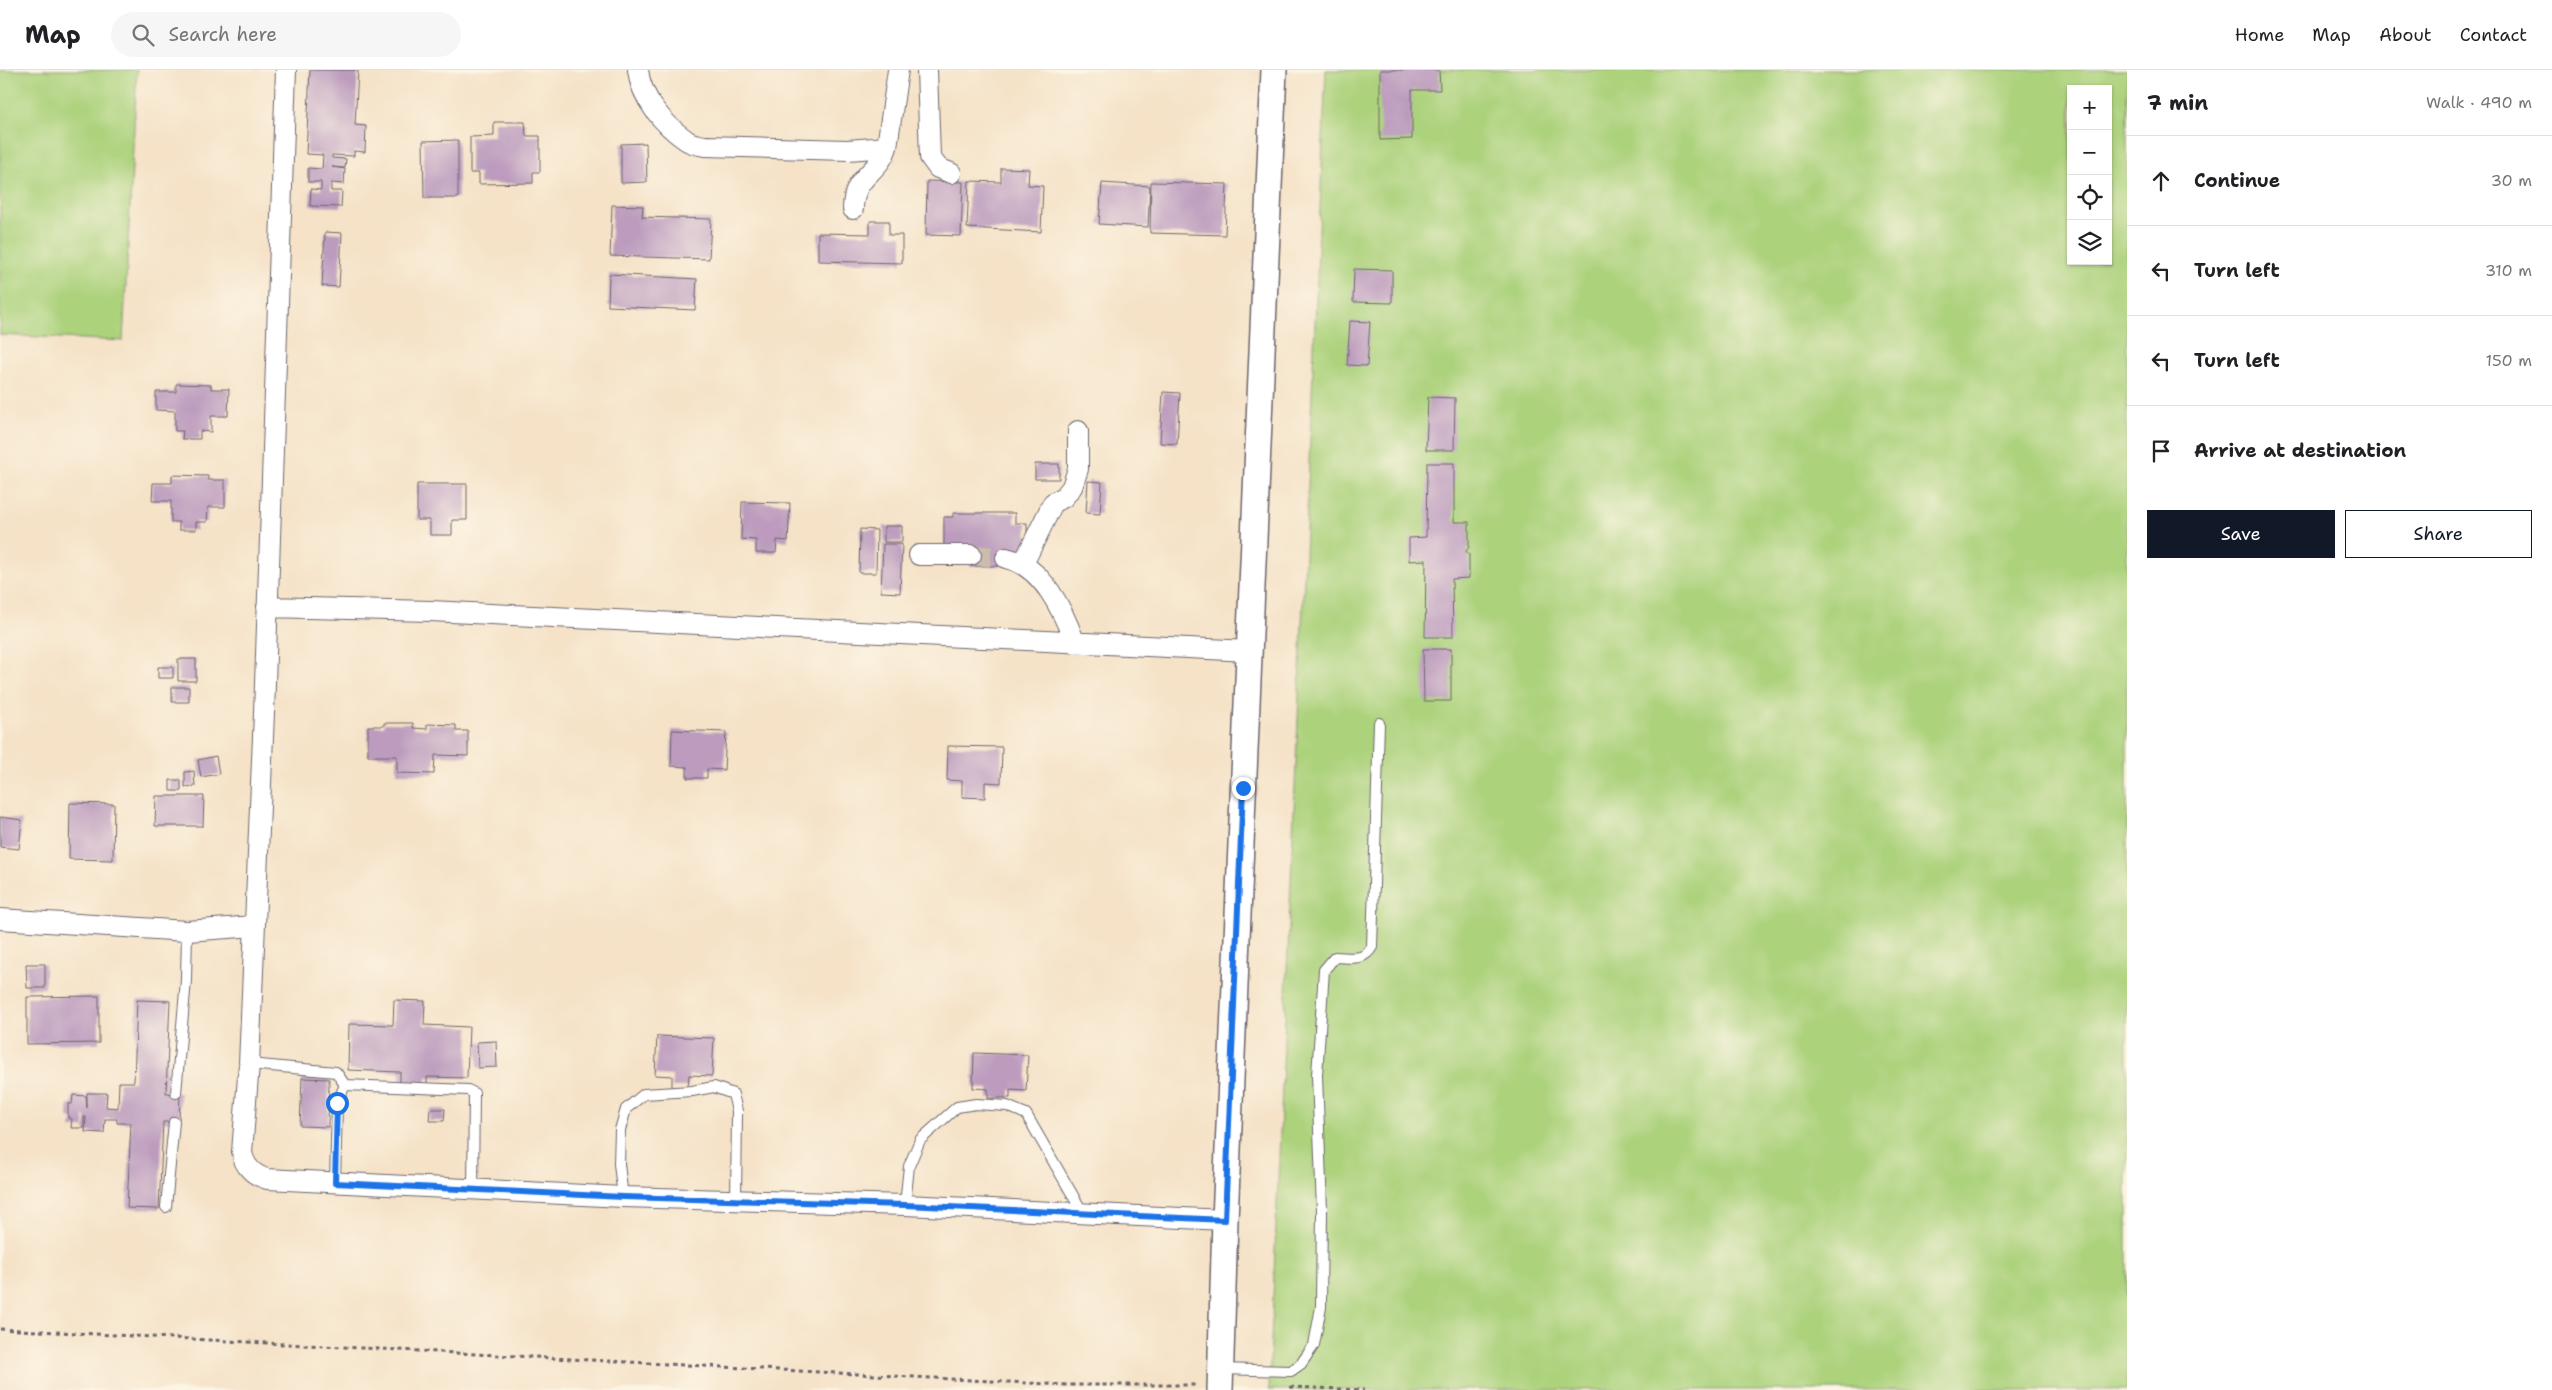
<!DOCTYPE html>
<meta charset="utf-8">
<style>
body{margin:0;font-family:"Shantell Sans",sans-serif;background:#f6f6f6;color:#202124}
.controls{position:absolute;right:15px;top:15px;display:grid;overflow:hidden;border-radius:0px;box-shadow:0 1px 4px #0004}
.controls button{width:45px;height:45px;display:grid;place-items:center;padding:0;border:0;border-bottom:1px solid #e0e0e0;background:#fff;color:#202124;font:25px sans-serif}
.stop{position:absolute;width:15px;height:15px;margin:-11px;border:4px solid #1a73e8;border-radius:50%;background:#fff}
.stop.end{background:#1a73e8;border-color:#fff;box-shadow:0 1px 5px #0008}
.list{margin:0;padding:0;list-style:none}
h2{display:flex;justify-content:space-between;align-items:center;height:65px;margin:0;padding:0 20px;font-size:21px}
h2 small{font-size:16px;font-weight:400;color:#757577}
.list li{display:grid;grid-template-columns:32px 1fr auto;gap:15px;align-items:center;box-sizing:border-box;height:90px;padding:0 20px;border-top:1px solid #e0e0e0}
.list b{display:block;font-size:19px;white-space:nowrap}
.list em{font-size:16px;font-style:normal;color:#757577}
.actions{display:flex;gap:10px;padding:15px 20px}
.actions a{flex:1;padding:11px 0;border:1px solid #111827;border-radius:0px;text-align:center;font-size:18px;color:#111827}
.actions .main{background:#111827;color:#fff}
.icon{flex:none;width:28px;height:28px;fill:none;stroke:currentColor;stroke-width:2;stroke-linecap:round;stroke-linejoin:round}
.map{position:relative;flex:none;width:2127px;height:1320px;overflow:hidden}
header{display:flex;align-items:center;gap:30px;box-sizing:border-box;height:70px;padding:0 25px;background:#fff;border-bottom:1px solid #e0e0e0}
header strong{font-size:24px}
nav{display:flex;gap:28px;margin-inline-start:auto;font-size:18px}
.search{width:350px;height:45px;background:#f6f6f6;display:flex;align-items:center;gap:12px;box-sizing:border-box;padding:0 18px;border-radius:28px;color:#757577;font-size:19px}
main{display:flex}
aside{flex:1;background:#fff}
.map>svg:first-child{display:block}
</style>
<header>
<strong>Map</strong>
<div class="search"><svg class="icon" aria-label="search" viewBox="0 0 24 24"><circle cx="10" cy="10" r="6"/><path d="M15 15l6 6"/></svg>Search here</div>
<nav><a>Home</a><a>Map</a><a>About</a><a>Contact</a></nav>
</header>
<main>
<div class="map">
<svg width="2127" height="1320" viewBox="0 0 2127 1320">
<rect width="100%" height="100%" fill="#fcf5e5"/>
<filter id="ink" filterUnits="userSpaceOnUse"><feTurbulence type="fractalNoise" baseFrequency=".02" numOctaves="2"/><feDisplacementMap in="SourceGraphic" scale="10" xChannelSelector="R" yChannelSelector="G"/><feConvolveMatrix kernelMatrix="1 2 1 2 8 2 1 2 1" color-interpolation-filters="sRGB"/></filter>
<filter id="wash" filterUnits="userSpaceOnUse"><feTurbulence type="fractalNoise" baseFrequency=".0096" numOctaves="4" result="noise"/><feDisplacementMap in="SourceGraphic" scale="20" xChannelSelector="R" yChannelSelector="G"/><feGaussianBlur stdDeviation="1.12" result="paint"/><feColorMatrix in="noise" values="0 0 0 0 0 0 0 0 0 0 0 0 0 0 0 0 0 1.4 0 .05"/><feComposite in="paint" operator="in"/></filter>
<g filter="url(#wash)">
<rect width="100%" height="100%" fill="#f5e2c7"/>
<path fill="#acd27c" stroke="#677a5c" fill-rule="evenodd" d="M0,0h137l-14,271 -123,-6z
M1326,0h801v1320h-858zM2071,19h37v172h-37z"/>
<g id="blocks">
<path fill="#bc9bbe" d="M310,0h48l-3,55 11,1 -1,26 -11,-1v5l-22,-1v3l14,1 -1,9 -13,-1 13,2 -1,15 -13,-1v8h11l-1,16 -31,-1 1,-17 10,1v-8h-13v-14l14,1 1,-14 -17,-1z
M1380,0h59l1,20h-28v49l-32,1z
M494,52h31l1,14h14v36h-7v11l-54,1v-11h-9v-36l24,-1z
M458,70v58h-34l-1,-57z
M646,73l1,39 -26,1v-39z
M1001,98l28,1 -1,16 15,1 -2,46 -74,-4 2,-47 32,1z
M927,111l36,1 -2,54 -35,-1z
M1151,112l76,2 -2,51 -75,-2z
M1102,113l48,3 -2,41 -49,-3z
M612,135l31,1 -1,11 69,2 -2,40 -99,-3z
M870,151h19v14h13v28l-84,-2v-28l52,1z
M325,162l17,1 -3,54 -17,-1z
M1354,199l38,1v33l-39,-1z
M609,204l88,5 -2,31 -87,-4z
M1350,251l20,1 -3,44 -20,-1z
M176,314l35,1v4h18l-1,27h-17v16l-11,-1v8h-18l1,-8h-8v-20l-19,-1v-18h20z
M1163,322l17,1 -3,51 -17,-1z
M1428,327l27,1 -1,52h-28z
M1427,393h27v59h15v25l-3,4 3,4v23l-17,1 1,58h-28l1,-77 -17,1v-23l17,-1z
M1035,394h24v15h-24z
M172,405l36,1v4h17v27h-17l-1,15h-11v8h-17v-8h-8v-21h-19l1,-18h19z
M1088,411l14,1 -2,32 -14,-1z
M417,414h50v36h-15v15h-22v-15h-13z
M742,432l48,1 -2,38 -11,-1 -1,13h-20v-13l-15,-1z
M953,443h62v10h12v28h-21v15h-36v-17l-26,1v-33h9z
M884,456h18v16h-18z
M860,459l17,1 -1,43h-17z
M883,474h19l-2,49 -19,-1z
M1423,579h28v52h-27z
M178,589h18v22h-18z
M158,597h15v11h-15z
M172,617h17v15h-17z
M384,653h29v5l14,1v-5l29,1v6h12v25l-33,-1 -1,19 -37,-1v-17h-29v-30h16z
M672,660l54,2 -2,38 -17,-1v9h-20v-11l-16,-1z
M948,676l54,1 -1,36 -16,-1v16l-23,-1v-16l-15,-1z
M216,686l3,18 -18,3 -3,-17z
M194,701l1,15 -10,1v-15z
M170,710h11v11h-11z
M156,726h48l-1,30h-48z
M70,733l44,1 -1,56 -44,-1z
M0,747l22,3 -3,29 -19,-2z
M26,894h19v24h-18z
M99,926v47l-72,1v-47z
M137,930l33,1 -4,92h14l-1,29h-16l-4,87 -32,-1 4,-85h-14v-4h-12l-1,14 -19,-1 1,-15h-2v11h-13l1,-9 -4,-1v-14h4l1,-9 13,1 1,12v-15h20l-1,14 12,1 1,-26h15z
M394,930l31,1 -1,24 45,2 -2,51 -40,-1v8l-27,-1v-12l-52,-2 1,-46 44,1z
M657,966l57,2 -2,38 -23,-1 -1,12h-16v-11l-17,-1z
M496,971l1,26 -19,1 -1,-26z
M974,983l54,2 -2,36 -16,-1v8h-22v-9l-15,-1z
M302,1008l27,1 -1,48 -28,-1z
M430,1039h15l-1,12h-15z"/>
</g>
</g>
<g filter="url(#ink)">
<use href="#blocks" fill-opacity="0" stroke="#6c656c" stroke-width="1"/>
<g fill="none" stroke-linecap="round" stroke-linejoin="round">
<path stroke="#cbbcab" stroke-width="20" stroke-dasharray="20 10" stroke-linecap="butt" d="M971,485l35,3"/>
<g stroke="#6c656c" stroke-width="12">
<path id="service" d="M249,994l87,8 9,13 123,5 6,3 -1,96
M176,1023l10,-113 1,-49
M335,1113l2,-80 8,-18
M623,1127l-4,-33 1,-34 6,-21 18,-15 48,-3 22,-4 19,7 4,17 -1,91
M905,1135l4,-39 11,-26 37,-33 19,-3 31,2 19,8 57,99
M166,1137l8,-85
M1221,1299l70,2 10,-7 13,-19 7,-38 1,-96 -5,-136 7,-105 11,-13c14,0 29,5 37,-10l7,-224"/>
</g>
<g stroke="#6c656c" stroke-width="22">
<path id="minor" d="M286,0l-22,643 -15,351 -7,88c2,14 11,23 25,27l356,18 282,8 320,15
M638,0c3,28 25,54 48,70 5,4 13,5 19,6l143,4 39,-3 11,-77
M927,0l3,87 8,11 13,5
M853,139c0,-34 26,-35 34,-62
M919,485h52
M1006,488c37,8 57,53 69,85
M1023,494l30,-61 11,-6 8,-10 6,-18v-38
M267,537l164,4 818,40
M0,849l187,12 68,-5"/>
</g>
<g stroke="#6c656c" stroke-width="28">
<path id="tertiary" d="M1220,1320l5,-170 49,-1150"/>
</g>
<path stroke="#6c656c" stroke-width="3" stroke-dasharray="4 4" stroke-linecap="butt" d="M0,1259l1066,56h132
M1290,1317l74,3"/>
<use href="#service" stroke="#fff" stroke-width="10"/>
<use href="#minor" stroke="#fff" stroke-width="20"/>
<use href="#tertiary" stroke="#fff" stroke-width="25"/>
</g>
</g>
<g fill="none" stroke-linecap="round" stroke-linejoin="round" filter="url(#ink)">
<path stroke="#1a73e8" stroke-width="6" d="M337,1033l-2,80 288,14 282,8 320,15 18,-432"/>
</g>
</svg>
<div class="controls">
<button>+</button>
<button>−</button>
<button><svg class="icon" aria-label="locate" viewBox="0 0 24 24"><circle cx="12" cy="12" r="6"/><path d="M12 2v4M12 18v4M2 12h4M18 12h4"/></svg></button>
<button><svg class="icon" aria-label="layers" viewBox="0 0 24 24"><path d="M12 4l9 5-9 5-9-5zM3 14l9 5 9-5"/></svg></button>
</div>
<div class="stop" style="left:337px;top:1033px"></div>
<div class="stop end" style="left:1243px;top:718px"></div>
</div>
<aside>
<h2>7 min<small>Walk · 490 m</small></h2>
<ul class="list">
<li><svg class="icon" aria-label="ahead" viewBox="0 0 24 24"><path d="M12 20V5M6 11l6-6 6 6"/></svg><div><b>Continue</b></div><em>30 m</em></li>
<li><svg class="icon" aria-label="left" viewBox="0 0 24 24"><path d="M17 20v-9H6M10 6l-5 5 5 5"/></svg><div><b>Turn left</b></div><em>310 m</em></li>
<li><svg class="icon" aria-label="left" viewBox="0 0 24 24"><path d="M17 20v-9H6M10 6l-5 5 5 5"/></svg><div><b>Turn left</b></div><em>150 m</em></li>
<li><svg class="icon" aria-label="arrive" viewBox="0 0 24 24"><path d="M6 21V4h12l-3 4 3 4H6"/></svg><div><b>Arrive at destination</b></div></li>
</ul>
<div class="actions"><a class="main">Save</a><a>Share</a></div>
</aside>
</main>
